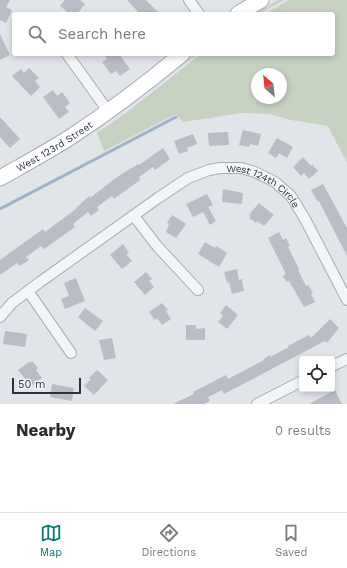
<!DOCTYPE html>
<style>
body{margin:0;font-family:"Work Sans",sans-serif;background:#f7f7f7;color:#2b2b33}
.controls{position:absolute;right:12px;bottom:12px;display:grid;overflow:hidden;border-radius:4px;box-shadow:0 2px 6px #0003}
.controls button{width:36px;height:36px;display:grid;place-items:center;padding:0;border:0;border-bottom:1px solid #e1e1e2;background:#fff;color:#2b2b33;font:20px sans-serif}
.compass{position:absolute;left:251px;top:68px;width:36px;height:36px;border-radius:50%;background:#fff;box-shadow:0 2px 6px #0003;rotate:333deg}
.scale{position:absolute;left:12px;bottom:10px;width:69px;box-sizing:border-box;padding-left:4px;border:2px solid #2b323f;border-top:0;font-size:11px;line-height:14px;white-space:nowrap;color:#2b323f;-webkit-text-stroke:3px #f1f3f6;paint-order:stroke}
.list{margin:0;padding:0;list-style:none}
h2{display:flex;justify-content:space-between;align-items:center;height:52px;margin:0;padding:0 16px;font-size:17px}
h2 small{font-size:13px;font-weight:400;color:#7c7c81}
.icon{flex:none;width:22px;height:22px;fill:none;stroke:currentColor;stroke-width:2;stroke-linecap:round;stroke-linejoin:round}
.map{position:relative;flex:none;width:347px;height:404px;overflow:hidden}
.search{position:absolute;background:#fff;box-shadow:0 2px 6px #0003;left:12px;right:12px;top:12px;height:44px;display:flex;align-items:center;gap:10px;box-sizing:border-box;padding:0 14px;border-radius:4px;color:#7c7c81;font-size:15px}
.sheet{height:108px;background:#fff}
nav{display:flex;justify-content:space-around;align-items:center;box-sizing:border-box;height:56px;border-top:1px solid #e1e1e2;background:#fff;font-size:11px;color:#7c7c81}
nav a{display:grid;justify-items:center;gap:2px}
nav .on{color:#0f766e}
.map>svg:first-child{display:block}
</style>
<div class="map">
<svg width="347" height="404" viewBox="0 0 347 404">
<rect width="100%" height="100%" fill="#e1e4e9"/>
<path fill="#c7d2c3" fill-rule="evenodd" d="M278,0h6l-25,14h-6z
M289,0h58v163l-19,-37 -37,-6 -22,-6 -27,-1 -59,9 -7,-8 -72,37 -7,-18 29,-20 75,-59h132v-40h-69zM257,74h24v24h-24z
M195,54h2l-101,77 -1,-2 36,-26z"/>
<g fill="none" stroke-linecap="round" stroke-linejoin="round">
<path stroke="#9fb2c6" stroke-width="3" d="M0,209l176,-92"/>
</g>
<path fill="#b9bdc5" d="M0,0h10l-4,7 6,3 -6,13 -6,-3z
M65,0h15l5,4 -8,10h-3l-3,-3 -2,2 -9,-7z
M127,0h19l14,14h-20z
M0,34l10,21 -10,5z
M104,54h15l11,15 -10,7 -4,-5 -5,3 -9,-12 5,-3z
M29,68l10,10 -4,3 5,6 -9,9 -19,-20 9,-7 3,4z
M53,90l4,6 5,-4 8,11 -5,4 4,5 -10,7 -16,-22z
M0,117l20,22 -10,9 -10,-11z
M243,130l18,4 -3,12 -8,-2 -1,3 -10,-2z
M228,132l1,13 -20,1 -1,-13z
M193,134l4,10 -10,4 1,3 -9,3 -5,-13z
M277,138l16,9 -6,11 -8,-5 -3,5 -8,-5z
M163,148l7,11 -15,11 -2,-3 -14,10 1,3 -26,19 -2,-3 -15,11 2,3 -8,6 -3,-4 -15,12 2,3 -31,22 -3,-3 -15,11 3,3 -9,6 -3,-3 -17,12v-15l43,-31 2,3 31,-23v-1l13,-12 1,2 23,-18 18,-12h1l6,-4 1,1z
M303,157l8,9 1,-2 6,7 -9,8 -5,-6 -3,3 -8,-9z
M323,184l24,44v28l-28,-55 -1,1 -7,-12z
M223,189l20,4 -1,11 -20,-2z
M207,194l6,11 -5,2 8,14 -6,4 -7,-13 -10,5 -7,-13z
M259,203l15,12 -10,11 -7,-5 -1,2 -7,-5 2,-2 -2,-1z
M172,215l14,9 -10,14 -10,-6 3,-8 -2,-1z
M279,232l4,8 3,-2 4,8 -2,1 11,22 -1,1 8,16 2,-1 5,8 -2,1 4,8 -11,5 -15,-26 -2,1 -4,-6 3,-2 -18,-36z
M205,242l10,6 1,-2 11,7 -8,14 -21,-13z
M123,244l6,9 -3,1 6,7 -10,8 -12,-14z
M237,269l2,11 3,-1 2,12 -12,3 -3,-12 -2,1 -3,-11z
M146,272l6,7 -3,2 5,6 -9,8 -11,-13z
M76,278l9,23 -20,8 -4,-10 8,-3 -5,-13z
M162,303l6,7 -2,1 5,8 -9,6 -5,-7 -2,2 -6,-8z
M226,305l12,10 -11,14 -9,-7 5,-6 -3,-3z
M85,308l18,13 -8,10 -17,-14z
M330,319l9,9 -12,15 -2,-2 -101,53 -2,-4 -14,7 2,4 -6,3h-31l21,-10 -1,-2 33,-17 2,4 36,-19v-1l6,-4v2l19,-10 -1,-1 21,-11 2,3z
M186,325h10v4l9,-1v12h-19z
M5,331l22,3 -2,13 -22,-3z
M112,338l4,20 -12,2 -5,-20z
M32,361l6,7 -2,2 6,8 -11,8 -13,-16 11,-8 1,1z
M97,370l11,10 -14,15 -10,-9 7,-7 -2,-1z
M52,384l22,4 -2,13 -22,-4z
M335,390l7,14h-33z"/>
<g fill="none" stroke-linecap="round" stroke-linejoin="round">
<g stroke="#a7abb3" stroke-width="12">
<g id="street">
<path d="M189,0l10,14"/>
<path d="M67,54l41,57"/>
<path d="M134,216l23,30 41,44"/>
<path d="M28,291l43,62"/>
<path id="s1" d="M0,317l12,-14 28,-21 118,-84 30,-20 21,-8 11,-2h21l14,4 20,10 16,14 14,23 42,81"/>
<path d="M332,366l15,-7"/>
<path d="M257,404l45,-23"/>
</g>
</g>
<g stroke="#a7abb3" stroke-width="17">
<g id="secondary">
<path d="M238,14l23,-14"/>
<path id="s2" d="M0,178c23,-13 47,-26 69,-40 40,-26 77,-54 113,-84"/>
</g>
</g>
<use href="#street" stroke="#f4f5f7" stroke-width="10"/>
<use href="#secondary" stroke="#fff" stroke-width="15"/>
</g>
<g text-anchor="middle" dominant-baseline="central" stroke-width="3" stroke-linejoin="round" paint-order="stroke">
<g font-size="10" fill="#2b323f" stroke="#f1f3f6">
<text stroke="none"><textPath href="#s2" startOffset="63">West 123rd Street</textPath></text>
<text stroke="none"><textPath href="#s1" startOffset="317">West 124th Circle</textPath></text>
</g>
</g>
</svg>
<div class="controls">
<button><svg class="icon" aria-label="locate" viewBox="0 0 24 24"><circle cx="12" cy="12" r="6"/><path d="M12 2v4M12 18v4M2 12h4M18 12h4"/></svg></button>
</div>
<svg class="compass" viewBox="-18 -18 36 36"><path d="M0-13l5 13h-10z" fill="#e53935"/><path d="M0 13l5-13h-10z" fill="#7c7c81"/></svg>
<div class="scale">50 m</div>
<div class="search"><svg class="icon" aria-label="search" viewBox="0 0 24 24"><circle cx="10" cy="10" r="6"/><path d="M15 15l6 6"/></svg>Search here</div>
</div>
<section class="sheet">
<h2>Nearby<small>0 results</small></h2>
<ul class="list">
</ul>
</section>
<nav>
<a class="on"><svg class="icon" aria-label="map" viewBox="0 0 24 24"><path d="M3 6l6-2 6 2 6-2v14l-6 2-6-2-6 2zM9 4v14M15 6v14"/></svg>Map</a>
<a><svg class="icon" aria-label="directions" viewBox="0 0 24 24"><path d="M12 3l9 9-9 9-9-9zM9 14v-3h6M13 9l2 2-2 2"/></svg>Directions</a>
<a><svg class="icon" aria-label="saved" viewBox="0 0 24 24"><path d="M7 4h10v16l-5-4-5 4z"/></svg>Saved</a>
</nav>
